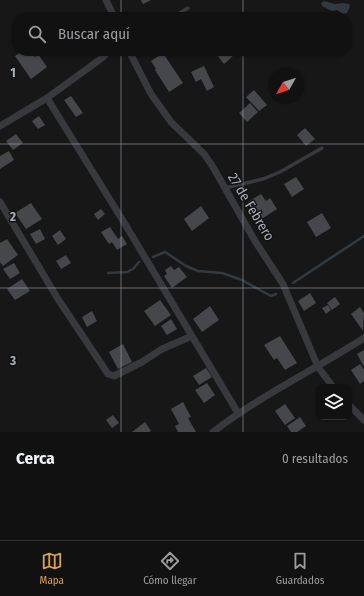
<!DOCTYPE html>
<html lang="es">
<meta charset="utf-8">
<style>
body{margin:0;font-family:"Fira Sans Condensed",sans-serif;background:#1e1f20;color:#f1f3f6}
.controls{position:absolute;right:12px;bottom:12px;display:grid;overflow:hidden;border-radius:8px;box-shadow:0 1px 3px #0004}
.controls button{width:36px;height:36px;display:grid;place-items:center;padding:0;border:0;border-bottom:1px solid #303132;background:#111112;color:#f1f3f6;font:20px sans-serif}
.compass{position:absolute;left:268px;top:68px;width:36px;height:36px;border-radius:50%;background:#111112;box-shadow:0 1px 3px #0004;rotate:231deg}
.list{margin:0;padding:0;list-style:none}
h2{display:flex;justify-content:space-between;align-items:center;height:52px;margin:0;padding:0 16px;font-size:17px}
h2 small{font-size:13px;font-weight:400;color:#9c9d9f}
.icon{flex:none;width:22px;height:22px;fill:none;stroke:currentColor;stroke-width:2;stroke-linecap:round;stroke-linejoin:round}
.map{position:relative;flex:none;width:364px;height:432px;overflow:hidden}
.search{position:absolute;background:#111112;box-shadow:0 1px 3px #0004;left:12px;right:12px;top:12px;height:44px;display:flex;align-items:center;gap:10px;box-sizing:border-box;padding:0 14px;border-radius:16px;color:#9c9d9f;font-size:15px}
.sheet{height:108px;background:#111112}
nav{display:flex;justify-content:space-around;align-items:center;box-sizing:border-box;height:56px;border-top:1px solid #303132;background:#111112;font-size:11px;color:#9c9d9f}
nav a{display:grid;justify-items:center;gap:2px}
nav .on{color:#dba14c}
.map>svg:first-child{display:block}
</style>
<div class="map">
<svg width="364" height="432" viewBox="0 0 364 432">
<rect width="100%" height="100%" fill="#171718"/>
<path fill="#323a40" d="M324,1l11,3 8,-1 6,1 1,2 -3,7 -4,1 -6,-4 -5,1 -10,-5 -1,-3z"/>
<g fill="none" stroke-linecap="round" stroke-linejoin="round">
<path stroke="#323a40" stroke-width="2.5" d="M153,257l12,-5 21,14 12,5 24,2 20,7 29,16 5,-2
M108,273l19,-1 6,-3 6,-7
M293,283l71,-47"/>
</g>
<path fill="#46474b" d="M141,0h10l-8,4z
M23,51h8l4,6 3,-3 9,13 -16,12 -16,-23z
M216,51h15l3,4 -10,9 -9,-12z
M163,53l20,30 -14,9 -14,-22 1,-1 -5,-8z
M204,66l10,21 -7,4 -6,-12 -5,3 -5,-10z
M254,90l13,15 -8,6 -13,-14z
M71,96l12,17 -7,4 -12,-17z
M250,103l8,9 -11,10 -8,-9z
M39,116l6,9 -7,4 -6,-8z
M305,128l10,11 -9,7 -9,-11z
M16,134l7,9 -10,7 -7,-9z
M9,151l5,9 -14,9v-13z
M296,177l8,12 -12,8 -8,-13z
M261,194l5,7 4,-3 7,11 -17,11 -12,-18z
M31,203l11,16 -16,10 -11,-16z
M201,206l8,12 -17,13 -8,-12z
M101,209l4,5 -7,6 -4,-6z
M322,213l9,15 -15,9 -9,-15z
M110,227l8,12 4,-3 5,8 -10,6 -5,-8 -3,2 -8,-12z
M40,229l5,10 -9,5 -6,-10z
M60,230l6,9 -8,6 -6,-9z
M7,239l11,16 -15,11 -3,-4v-19z
M66,255l5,8 -10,6 -5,-8z
M14,263l6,10 -10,6 -7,-10z
M171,266l3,4 5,-3 8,10 -15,11 -8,-12 3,-2 -2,-4z
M22,279l8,12 -15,9 -8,-11z
M310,293l6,10 -12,8 -6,-10z
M335,297l5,7 -8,6 -5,-7z
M160,300l11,15 -16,11 -11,-15z
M328,305l3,5 -5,4 -4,-6z
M210,306l9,14 -17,12 -9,-13z
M360,307l4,6 -1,18 -12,-17z
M92,311l5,10 -10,6 -5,-10z
M171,319l6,10 -10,6 -6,-9z
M280,336l17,27 -12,7 -8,-12 -3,2 -10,-15z
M123,344l9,18 -14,7 -9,-17z
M364,350v17l-7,-13z
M360,364l4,6v11l-4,3 -9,-14z
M206,368l6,9 -13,8 -6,-9z
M207,383l8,12 -11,8 -9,-13z
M183,402l8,15 -3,1 8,14h-18l-3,-6 4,-2 -8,-15z
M285,404l10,14 -10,7 -10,-14z
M113,415l6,8 -7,5 -6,-8z
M300,417l6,9 -9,6h-6l-4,-6z
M145,422l6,9 -2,1h-17z"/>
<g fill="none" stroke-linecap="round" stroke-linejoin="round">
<path stroke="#38393d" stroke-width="3.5" d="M173,17l15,-9
M225,188l38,-9 17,-7 42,-24"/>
<path stroke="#38393d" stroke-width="7" d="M106,0l8,17
M129,51l22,43 20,28 33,32 9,13 42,74 28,43 35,83 15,20
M47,98l78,126 113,189
M0,126l47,-28 55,-40 7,-7
M0,202l58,97 50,75 6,2 28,-14 20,-13 30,-13
M349,405l15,15
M213,432c47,-36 101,-62 151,-94"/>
</g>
<path fill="none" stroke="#aaafb7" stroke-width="1" stroke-opacity="0.55" d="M121,0v17M243,0v17M121,51v381M243,51v381M0,144h364M0,288h364"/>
<g text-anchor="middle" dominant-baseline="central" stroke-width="3" stroke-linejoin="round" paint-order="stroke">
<g font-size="14" fill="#aaafb7" stroke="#121213">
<text transform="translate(251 207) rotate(59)">27 de Febrero</text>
</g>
</g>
<g font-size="13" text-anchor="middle" font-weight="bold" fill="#aaafb7" stroke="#121213" stroke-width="3" stroke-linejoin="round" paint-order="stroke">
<text x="13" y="77">1</text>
<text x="13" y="221">2</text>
<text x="13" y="365">3</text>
</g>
</svg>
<div class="controls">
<button><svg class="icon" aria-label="layers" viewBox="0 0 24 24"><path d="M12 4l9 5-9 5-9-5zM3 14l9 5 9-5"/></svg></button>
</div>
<svg class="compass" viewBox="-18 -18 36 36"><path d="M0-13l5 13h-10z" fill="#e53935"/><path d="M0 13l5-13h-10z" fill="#9c9d9f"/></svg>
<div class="search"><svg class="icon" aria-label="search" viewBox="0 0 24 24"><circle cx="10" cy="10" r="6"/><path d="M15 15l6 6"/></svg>Buscar aquí</div>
</div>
<section class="sheet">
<h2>Cerca<small>0 resultados</small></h2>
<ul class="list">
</ul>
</section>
<nav>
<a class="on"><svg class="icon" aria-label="map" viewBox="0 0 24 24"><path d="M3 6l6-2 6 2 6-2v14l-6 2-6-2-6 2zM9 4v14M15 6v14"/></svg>Mapa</a>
<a><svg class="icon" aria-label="directions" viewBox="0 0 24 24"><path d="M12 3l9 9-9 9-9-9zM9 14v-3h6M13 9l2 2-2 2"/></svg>Cómo llegar</a>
<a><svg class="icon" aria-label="saved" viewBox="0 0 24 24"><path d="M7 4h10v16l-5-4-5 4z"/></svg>Guardados</a>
</nav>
